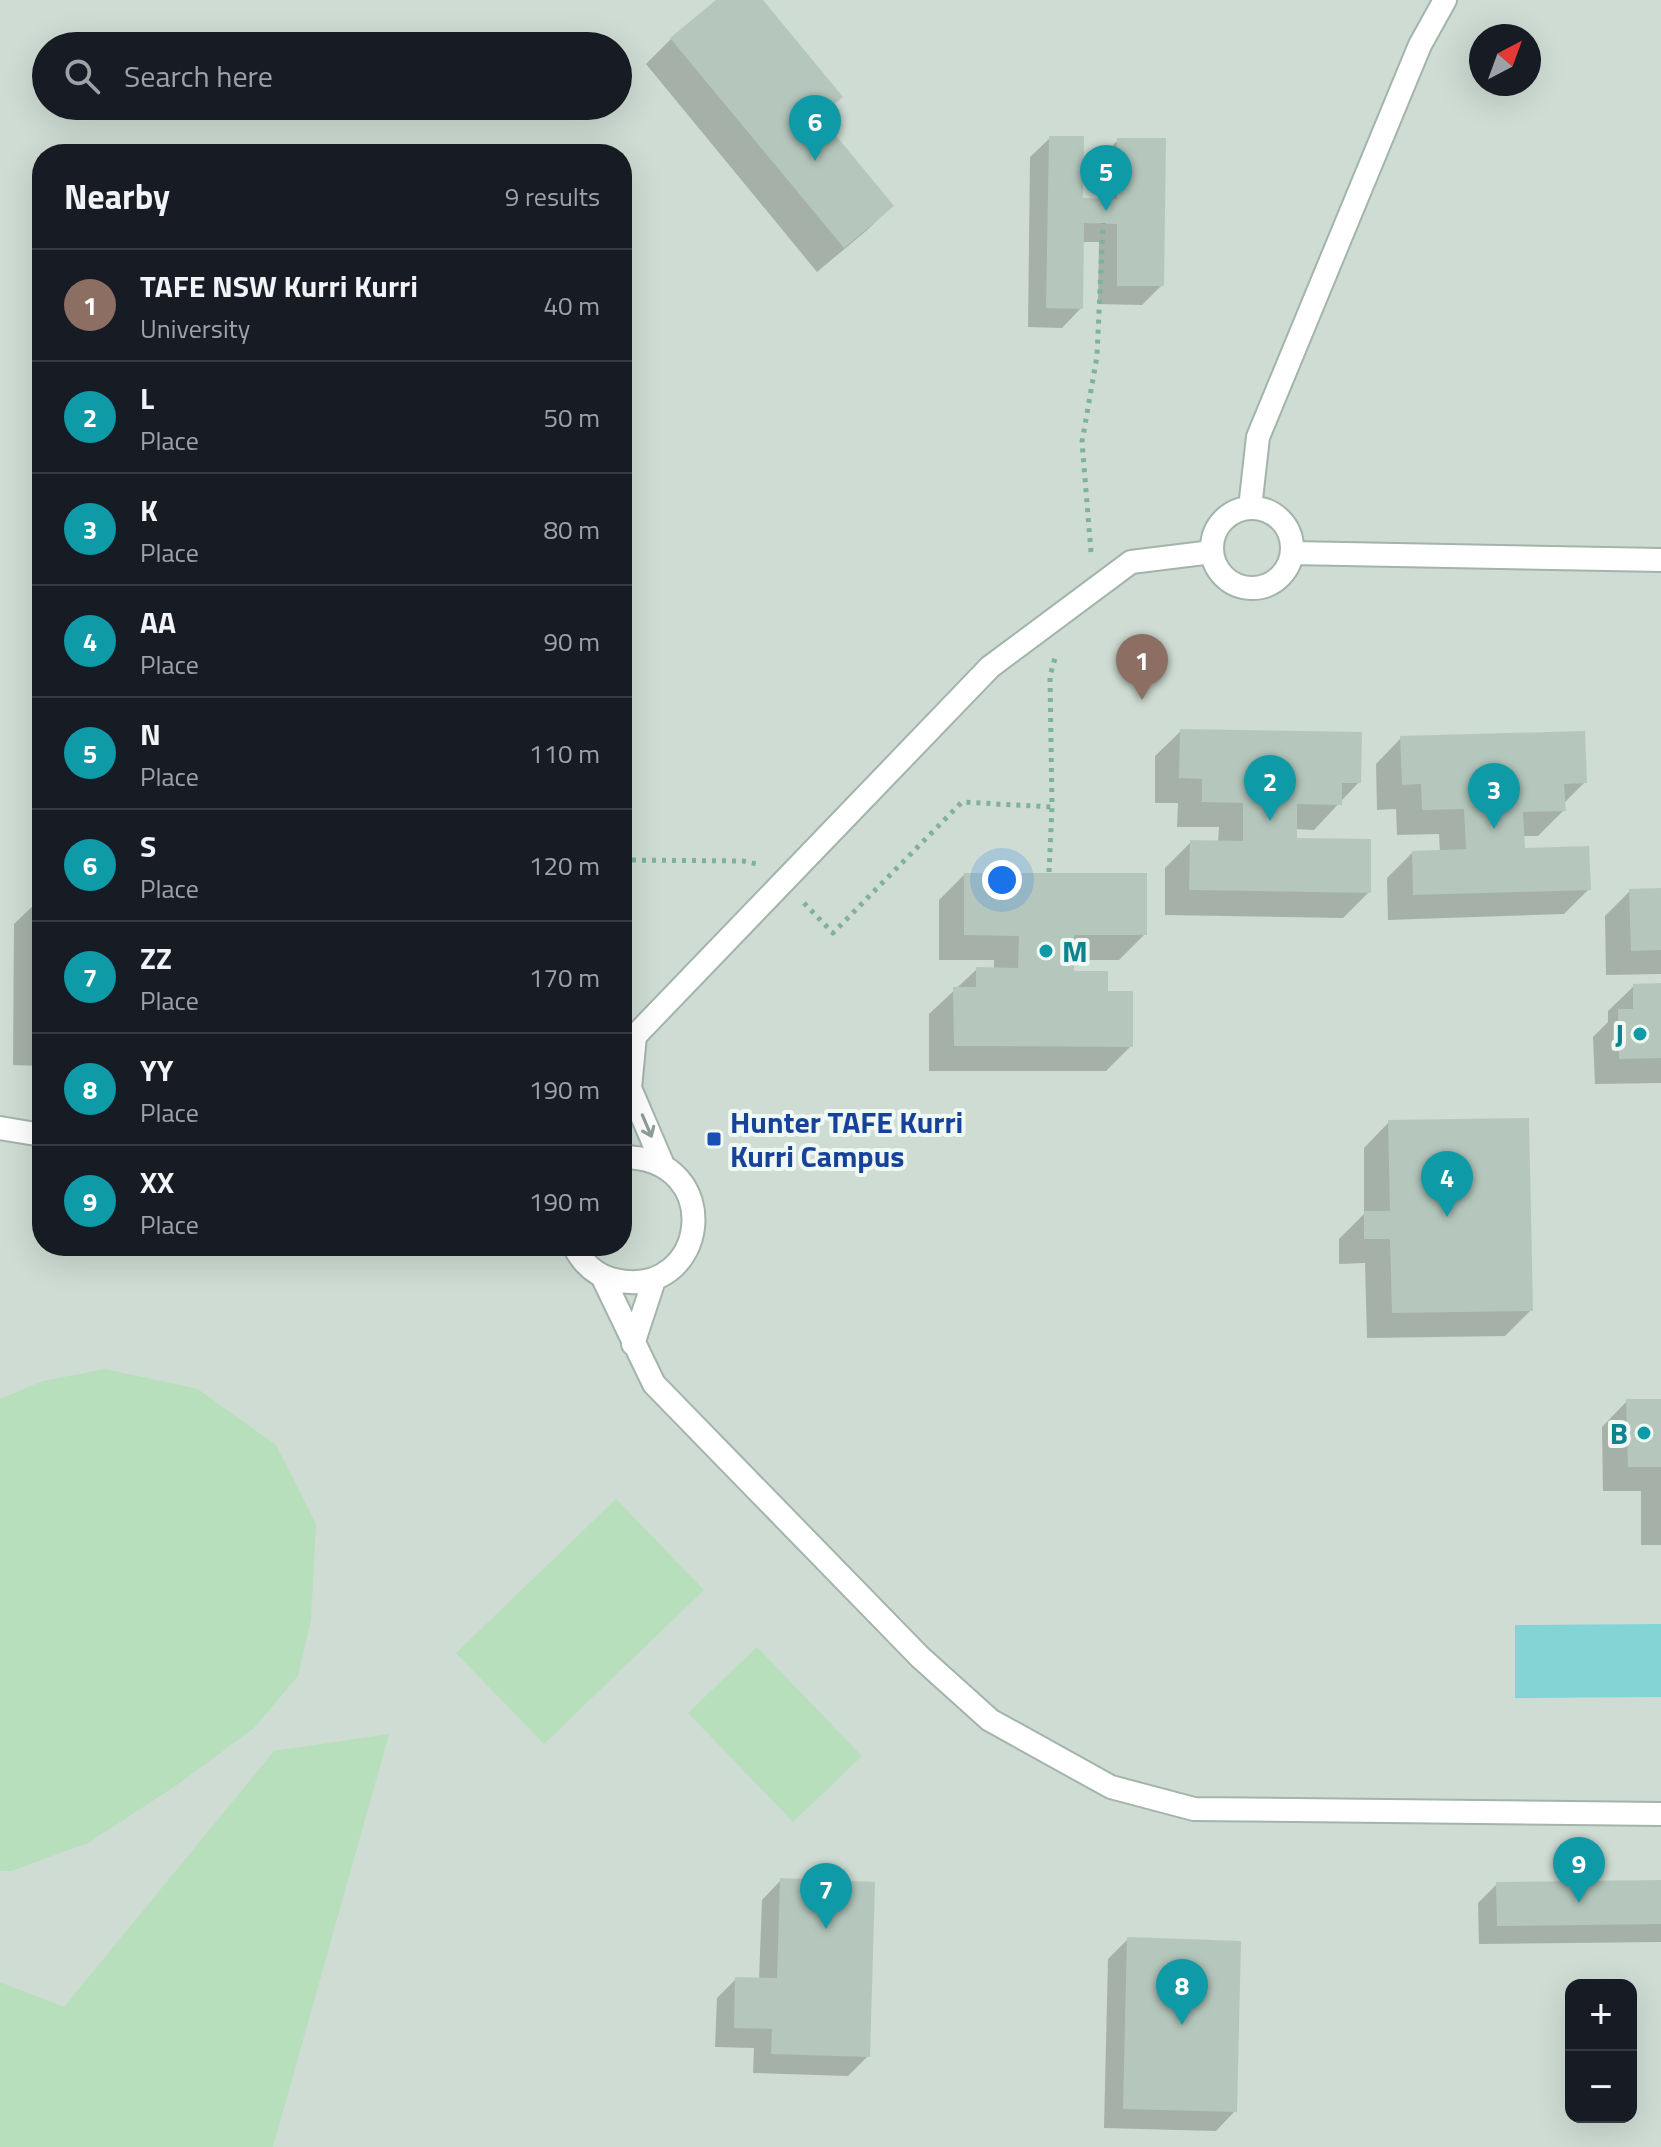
<!DOCTYPE html>
<meta charset="utf-8">
<style>
body{margin:0;font-family:"Titillium Web",sans-serif;background:#242831;color:#f1f3f6}
.controls{position:absolute;right:24px;bottom:24px;display:grid;overflow:hidden;border-radius:16px;box-shadow:0 8px 32px #0002}
.controls button{width:72px;height:72px;display:grid;place-items:center;padding:0;border:0;border-bottom:2px solid #363941;background:#171b24;color:#f1f3f6;font:40px sans-serif}
.compass{position:absolute;left:1469px;top:24px;width:72px;height:72px;border-radius:50%;background:#171b24;box-shadow:0 8px 32px #0002;rotate:41deg}
.you{position:absolute;left:1002px;top:880px;width:28px;height:28px;margin:-20px;border:6px solid #fff;border-radius:50%;background:#1a73e8;box-shadow:0 0 0 12px #1a73e833}
.badge{display:grid;place-items:center;width:52px;height:52px;border-radius:50%;background:#db2777;color:#fff;font-size:26px;font-weight:700}
.pin{position:absolute;translate:-50% -66px;filter:drop-shadow(0 2px 4px #0008)}
.pin::after{content:'';position:absolute;top:42px;width:28px;height:24px;background:inherit;clip-path:polygon(0 0,100% 0,50% 100%)}
.list{margin:0;padding:0;list-style:none}
h2{display:flex;justify-content:space-between;align-items:center;height:104px;margin:0;padding:0 32px;font-size:34px}
h2 small{font-size:26px;font-weight:400;color:#9ea1a6}
.list li{display:grid;grid-template-columns:52px 1fr auto;gap:24px;align-items:center;box-sizing:border-box;height:112px;padding:0 32px;border-top:2px solid #363941}
.list b{display:block;font-size:30px;white-space:nowrap}
.list p{margin:0;font-size:26px;white-space:nowrap;color:#9ea1a6}
.list em{font-size:26px;font-style:normal;color:#9ea1a6}
.icon{flex:none;width:44px;height:44px;fill:none;stroke:currentColor;stroke-width:2;stroke-linecap:round;stroke-linejoin:round}
.map{position:relative;flex:none;width:1661px;height:2147px;overflow:hidden}
.search{position:absolute;background:#171b24;box-shadow:0 8px 32px #0002;left:32px;top:32px;width:600px;height:88px;display:flex;align-items:center;gap:20px;box-sizing:border-box;padding:0 28px;border-radius:44px;color:#9ea1a6;font-size:30px}
.panel{position:absolute;background:#171b24;box-shadow:0 8px 32px #0002;left:32px;top:144px;width:600px;height:1112px;border-radius:32px}
.map>svg:first-child{display:block}
</style>
<div class="map">
<svg width="1661" height="2147" viewBox="0 0 1661 2147">
<rect width="100%" height="100%" fill="#e0ece5"/>
<path fill="#cedcd3" fill-rule="evenodd" d="M0,0h1661v2147h-1661zM1481,36h48v48h-48zM46,46h572v60h-572zM42,154h580v1092h-580zM1571,1985h60v132h-60z"/>
<path fill="#b7dfbc" d="M105,1369l93,20 78,56 40,79 -5,95 -13,57 -44,52 -77,57 -89,58 -77,28h-11v-472l43,-18z
M616,1499l88,91 -160,154 -88,-91z
M757,1647l105,109 -69,66 -105,-109z
M389,1734l-116,413h-273v-165l64,25 210,-256z"/>
<path fill="#83d4d5" d="M1661,1624v73l-146,1v-73z"/>
<path fill="#0003" d="M719,0h41l80,97 -21,21 73,88 -26,25 -49,41 -171,-208 25,-25z
M1050,138l31,62 17,1 1,-42 19,-19 44,145 -20,20 -44,-1 1,-62h-17l-1,66 -19,20 -34,-1 2,-170z
M1181,731l178,51 -45,48 -19,-1v11l74,52 -26,26 -178,-3v-47l26,-26h27l1,-15h-42l1,-24h-23v-47z
M1401,738l184,44 -22,22 1,6 -26,26h-16l1,14 66,39 -25,25 -176,6 -1,-42 25,-25 28,-1 -1,-18 -42,1 -1,-26 -19,1 -1,-46z
M964,875l181,59 -26,26h-47v13l34,20 25,53 -25,25h-177v-57l48,-45h17v-9h-55v-60z
M1661,890v84l-55,1 -1,-59 25,-25z
M40,899h2v167l-29,-1 1,-141z
M1661,985v98l-66,1 -2,-47 15,-15v-11l26,-25z
M1389,1122l142,188 -26,26 -138,2 -2,-75 -26,1v-25l25,-25v-66z
M1627,1401h34v144h-20v-54h-38l-1,-64z
M781,1880l87,176 -20,20 -95,-3 1,-25 -39,-1 2,-49 19,-19 23,1 3,-80z
M1661,1882v60l-182,2 -1,-41 19,-19z
M1128,1939l107,172 -19,20 -112,-3 4,-169z"/>
<path fill="#b5c7bd" d="M716,0h47l80,97 -23,19 74,90 -50,42 -174,-210z
M1049,136h35l-1,62 34,1v-61h49l-2,148h-47v-62l-33,-1 -1,86 -37,-1z
M1180,729l182,3 -1,51h-19v22l-45,-1v34l74,1v54l-182,-3 1,-50 53,1v-38l-41,-1v-23l-23,-1z
M1585,731l2,52 -23,1 2,27 -43,1 2,36 64,-2 2,44 -178,5 -1,-44 54,-2 -2,-40 -42,1 -1,-26 -19,1 -2,-49z
M964,873h183v62h-73v36h34v20h25v56l-179,-1 -1,-59h23v-20l42,1 1,-32 -55,-1z
M1661,888v62l-30,1 -2,-62z
M39,897h3v143h-4z
M1661,983v75l-42,1 -1,-50h15v-25z
M1529,1118l4,193 -141,2 -2,-74h-26v-28h26l-2,-91z
M1626,1399h35v68h-33z
M780,1878l95,4 -5,175 -99,-3 1,-25 -38,-1 1,-51 42,1z
M1661,1880v44l-164,2 -1,-44z
M1127,1937l114,4 -4,171 -114,-3z"/>
<g fill="none" stroke-linecap="round" stroke-linejoin="round">
<g stroke="#a2b4ab" stroke-width="26">
<path id="lane" d="M1212 548a40 40 0 1 1 80 0a40 40 0 1 1-80 0Z
M1250,508l8,-71 162,-392 25,-45
M1292,553l369,7
M630,1088l33,77
M622,1108l8,-20 5,-52 355,-369 141,-105 81,-10
M0,1128l42,7
M574,1246c9,18 22,30 41,34 93,21 113,-123 7,-123
M603,1278l51,106 266,273 70,63 121,67 83,22 467,5
M633,1344l21,-64"/>
</g>
<path stroke="#7eb29a" stroke-width="5" stroke-dasharray="4 6" stroke-linecap="butt" d="M1091,552l-9,-110 15,-86 6,-133
M622,860l121,1 14,3
M1049,872l3,-65 -2,-131 5,-18
M804,903l29,30 129,-131 90,5"/>
<use href="#lane" stroke="#fff" stroke-width="22"/>
</g>
<defs><path id="oneway-shaft" d="M-6 0H5M1.5-3L5.5 0L1.5 3" fill="none" stroke-width="1.6" stroke-linecap="round" stroke-linejoin="round" transform="scale(2)"/></defs>
<use stroke="#8f9e98" href="#oneway-shaft" transform="translate(647 1126) rotate(67)"/>
<g fill="#0f9aa8" stroke="#f0f8f3" stroke-width="3">
<circle cx="1046" cy="951" r="8"/>
<circle cx="1640" cy="1034" r="8"/>
<circle cx="1644" cy="1433" r="8"/>
</g>
<rect fill="#1a4fb4" stroke="#f0f8f3" stroke-width="3" x="706" y="1131" width="16" height="16" rx="4"/>
<g text-anchor="middle" dominant-baseline="central" stroke-width="8" stroke-linejoin="round" paint-order="stroke">
<g font-size="30" font-weight="bold" fill="#0d838f" stroke="#f0f8f3" text-anchor="end">
<text x="1062" y="951" text-anchor="start">M</text>
<text x="1624" y="1034">J</text>
<text x="1628" y="1433">B</text>
</g>
<g font-size="30" font-weight="bold" fill="#164399" stroke="#f0f8f3" text-anchor="start">
<text x="730" y="1122">Hunter TAFE Kurri<tspan x="730" dy="34">Kurri Campus</tspan></text>
</g>
</g>
</svg>
<div class="controls">
<button>+</button>
<button>−</button>
</div>
<svg class="compass" viewBox="-18 -18 36 36"><path d="M0-13l5 13h-10z" fill="#e53935"/><path d="M0 13l5-13h-10z" fill="#9ea1a6"/></svg>
<div class="you"></div>
<div class="pin badge" style="left:1142px;top:700px;background:#8d6e63">1</div>
<div class="pin badge" style="left:1270px;top:821px;background:#0f9aa8">2</div>
<div class="pin badge" style="left:1494px;top:829px;background:#0f9aa8">3</div>
<div class="pin badge" style="left:1447px;top:1217px;background:#0f9aa8">4</div>
<div class="pin badge" style="left:1106px;top:211px;background:#0f9aa8">5</div>
<div class="pin badge" style="left:815px;top:161px;background:#0f9aa8">6</div>
<div class="pin badge" style="left:826px;top:1929px;background:#0f9aa8">7</div>
<div class="pin badge" style="left:1182px;top:2025px;background:#0f9aa8">8</div>
<div class="pin badge" style="left:1579px;top:1903px;background:#0f9aa8">9</div>
<div class="search"><svg class="icon" aria-label="search" viewBox="0 0 24 24"><circle cx="10" cy="10" r="6"/><path d="M15 15l6 6"/></svg>Search here</div>
<section class="panel">
<h2>Nearby<small>9 results</small></h2>
<ul class="list">
<li><span class="badge" style="background:#8d6e63">1</span><div><b>TAFE NSW Kurri Kurri</b><p>University</p></div><em>40 m</em></li>
<li><span class="badge" style="background:#0f9aa8">2</span><div><b>L</b><p>Place</p></div><em>50 m</em></li>
<li><span class="badge" style="background:#0f9aa8">3</span><div><b>K</b><p>Place</p></div><em>80 m</em></li>
<li><span class="badge" style="background:#0f9aa8">4</span><div><b>AA</b><p>Place</p></div><em>90 m</em></li>
<li><span class="badge" style="background:#0f9aa8">5</span><div><b>N</b><p>Place</p></div><em>110 m</em></li>
<li><span class="badge" style="background:#0f9aa8">6</span><div><b>S</b><p>Place</p></div><em>120 m</em></li>
<li><span class="badge" style="background:#0f9aa8">7</span><div><b>ZZ</b><p>Place</p></div><em>170 m</em></li>
<li><span class="badge" style="background:#0f9aa8">8</span><div><b>YY</b><p>Place</p></div><em>190 m</em></li>
<li><span class="badge" style="background:#0f9aa8">9</span><div><b>XX</b><p>Place</p></div><em>190 m</em></li>
</ul>
</section>
</div>
